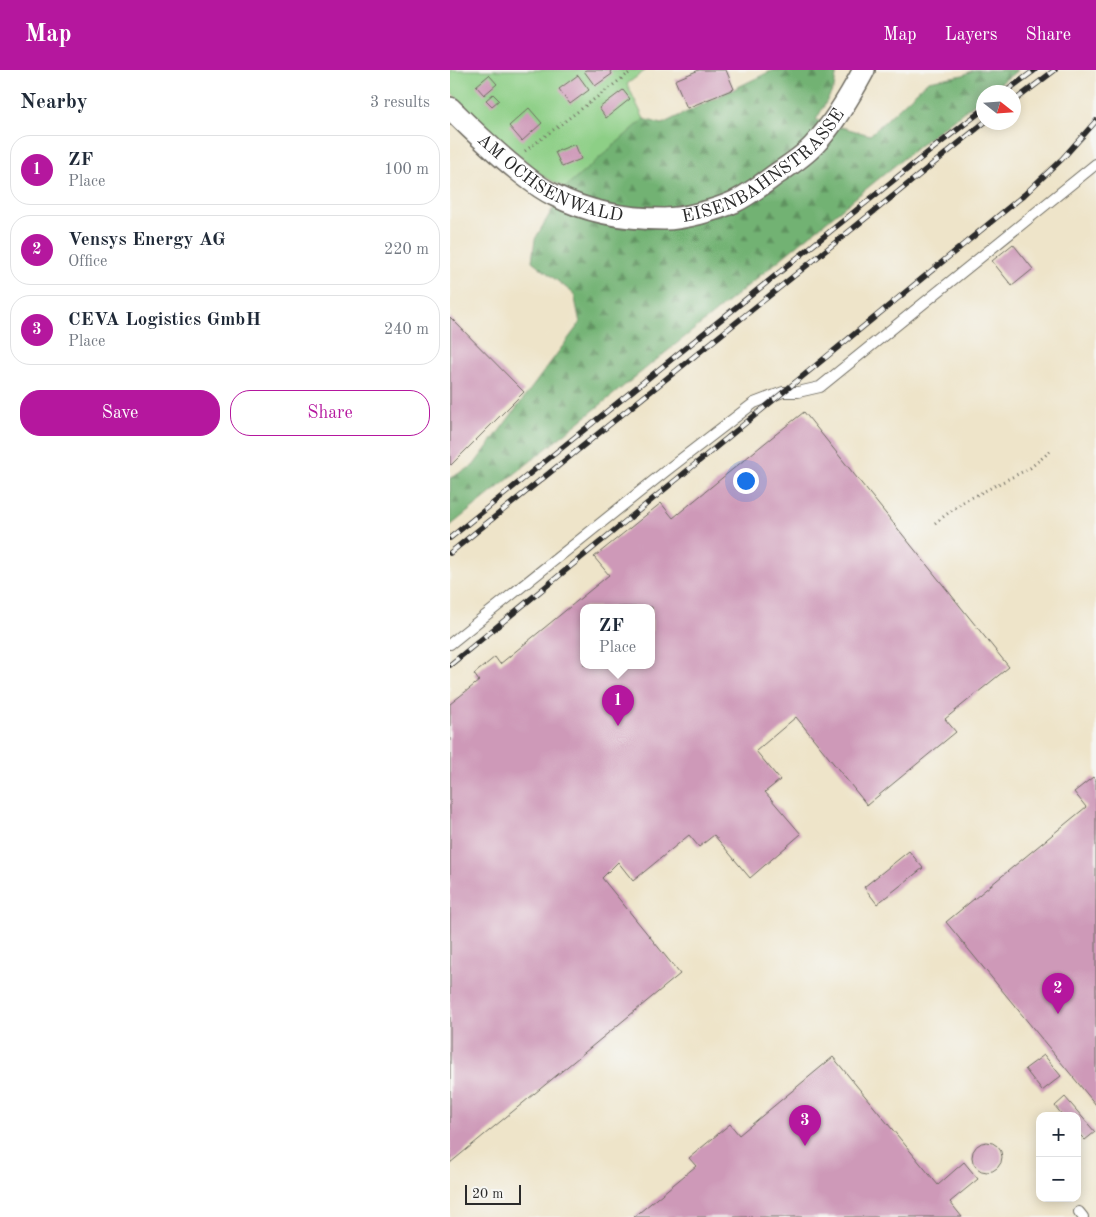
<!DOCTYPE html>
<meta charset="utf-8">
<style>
body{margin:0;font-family:"Old Standard TT",serif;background:#f6f6f7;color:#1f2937}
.controls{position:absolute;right:15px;bottom:15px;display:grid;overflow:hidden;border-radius:10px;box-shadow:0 2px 12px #0003}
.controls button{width:45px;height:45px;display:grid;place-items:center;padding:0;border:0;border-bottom:1px solid #e0e1e3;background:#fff;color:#1f2937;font:25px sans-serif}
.compass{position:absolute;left:526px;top:15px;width:45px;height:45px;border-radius:50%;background:#fff;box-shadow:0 2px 12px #0003;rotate:107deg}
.scale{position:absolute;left:15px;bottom:12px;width:56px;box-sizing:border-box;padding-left:5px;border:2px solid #2b2b2b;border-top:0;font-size:14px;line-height:18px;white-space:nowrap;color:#2b2b2b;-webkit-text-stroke:4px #f6f6f2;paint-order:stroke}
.you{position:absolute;left:295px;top:410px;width:18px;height:18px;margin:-12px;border:4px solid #fff;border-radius:50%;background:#1a73e8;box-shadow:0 0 0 8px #1a73e833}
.badge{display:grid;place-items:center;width:32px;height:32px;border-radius:50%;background:#b5179e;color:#fff;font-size:16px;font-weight:700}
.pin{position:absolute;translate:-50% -41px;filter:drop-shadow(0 1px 2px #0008)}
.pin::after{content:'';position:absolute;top:26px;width:18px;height:15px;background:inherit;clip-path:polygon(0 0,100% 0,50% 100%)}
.popup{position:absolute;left:130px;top:534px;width:75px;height:65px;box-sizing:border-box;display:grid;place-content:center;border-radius:10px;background:#fff;filter:drop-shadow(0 1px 4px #0005);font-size:16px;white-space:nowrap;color:#747a83}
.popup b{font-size:19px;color:#1f2937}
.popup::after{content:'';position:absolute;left:50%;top:100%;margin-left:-10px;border:10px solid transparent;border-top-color:#fff}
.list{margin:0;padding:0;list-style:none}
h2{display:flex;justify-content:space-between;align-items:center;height:65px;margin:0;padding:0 20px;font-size:21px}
h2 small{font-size:16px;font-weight:400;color:#747a83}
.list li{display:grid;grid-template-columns:32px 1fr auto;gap:15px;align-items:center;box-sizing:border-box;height:70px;margin:0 10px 10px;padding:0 10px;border:1px solid #e0e1e3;border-radius:20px}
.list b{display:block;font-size:19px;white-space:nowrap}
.list p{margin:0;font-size:16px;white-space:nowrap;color:#747a83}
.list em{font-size:16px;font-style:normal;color:#747a83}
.actions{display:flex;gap:10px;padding:15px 20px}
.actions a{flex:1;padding:11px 0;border:1px solid #b5179e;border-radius:20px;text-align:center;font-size:18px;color:#b5179e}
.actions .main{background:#b5179e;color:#fff}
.map{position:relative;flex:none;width:646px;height:1147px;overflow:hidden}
header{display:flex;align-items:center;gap:30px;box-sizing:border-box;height:70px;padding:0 25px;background:#b5179e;color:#fff}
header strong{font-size:24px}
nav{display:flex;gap:28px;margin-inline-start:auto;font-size:18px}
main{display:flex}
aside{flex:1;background:#fff}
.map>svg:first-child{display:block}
</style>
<header>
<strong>Map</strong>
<nav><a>Map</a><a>Layers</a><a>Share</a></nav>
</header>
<main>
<aside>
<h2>Nearby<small>3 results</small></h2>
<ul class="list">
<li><span class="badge">1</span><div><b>ZF</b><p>Place</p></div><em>100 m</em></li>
<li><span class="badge">2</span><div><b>Vensys Energy AG</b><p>Office</p></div><em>220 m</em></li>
<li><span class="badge">3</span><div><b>CEVA Logistics GmbH</b><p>Place</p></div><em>240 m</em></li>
</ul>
<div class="actions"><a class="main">Save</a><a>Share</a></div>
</aside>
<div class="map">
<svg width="646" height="1147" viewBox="0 0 646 1147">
<defs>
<pattern id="forest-firs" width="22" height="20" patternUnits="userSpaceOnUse" patternTransform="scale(1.25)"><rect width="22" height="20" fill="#72b273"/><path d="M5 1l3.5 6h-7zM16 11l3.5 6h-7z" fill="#5e915f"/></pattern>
</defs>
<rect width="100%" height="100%" fill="#f6f6f2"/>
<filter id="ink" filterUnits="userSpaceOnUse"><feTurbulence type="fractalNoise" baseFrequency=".02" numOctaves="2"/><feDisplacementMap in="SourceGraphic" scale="10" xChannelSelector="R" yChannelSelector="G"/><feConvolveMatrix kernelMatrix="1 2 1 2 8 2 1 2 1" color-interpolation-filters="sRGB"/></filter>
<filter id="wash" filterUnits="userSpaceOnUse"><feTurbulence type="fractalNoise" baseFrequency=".0096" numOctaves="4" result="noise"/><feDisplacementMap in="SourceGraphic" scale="20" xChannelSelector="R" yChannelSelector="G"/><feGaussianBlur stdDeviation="1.12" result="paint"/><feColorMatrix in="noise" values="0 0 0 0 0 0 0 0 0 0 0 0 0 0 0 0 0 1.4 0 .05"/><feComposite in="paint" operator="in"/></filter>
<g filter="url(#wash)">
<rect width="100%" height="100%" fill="#eee4c9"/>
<path fill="url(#forest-firs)" stroke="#4e6e4f" d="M323,0h64l-3,18 -18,32 54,15 58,-54 35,-6 11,-5h44l-29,22h-5l-1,5 -57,43 -225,184 -251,202v-48l23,-12 107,-143 -6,-29 -42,-33 3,-22 30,-51 79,-69 18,5z"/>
<path fill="#8dcf86" stroke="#5c7d58" d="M0,0h196l-19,14 17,35 -79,69 -22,-12 -59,-50 -34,-35z"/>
<g id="blocks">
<path fill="#ce99b8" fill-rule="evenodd" d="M136,0h24l2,4 -17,12 -11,-15z
M249,0h27l8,19 -47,19 -12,-28z
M39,5l8,9 -13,11 -8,-9z
M128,5l11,15 -19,14 -11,-15z
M173,20l7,9 -24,19 -7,-10z
M43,24l6,6 -7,6 -6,-6z
M79,38l13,15 -20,18 -13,-15z
M125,74l6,15 -19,8 -7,-15z
M563,174l20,25 -21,17 -20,-25z
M0,247l74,75 -73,73 -1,-1z
M354,342l205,255 -64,52 11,13 -89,73 -71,-88 -40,34 24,29 -15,12 36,42 -51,44 -36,-43 -15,12 -10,-12 -56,46 -15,-19 -16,16 78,96 -230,189v-459l29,-23 -5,-7 21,-17 5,7 109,-89 -15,-18 67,-54 12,15 98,-80zM134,537h68v58h-68z
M643,707l3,4v324l-150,-183 140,-115 -12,-15z
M459,781l14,17 -46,36 -13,-17z
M594,985l17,21 -19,15 -17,-22z
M383,987l105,128 26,-23 14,17 -28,23 12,15h-328l62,-51 -7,-8 41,-34 9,11z
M615,1027l30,35 -10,8 -8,-8v-16h-14l-8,-10z
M522 1087a15 15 0 1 1 30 0a15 15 0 1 1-30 0Z"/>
</g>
</g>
<g filter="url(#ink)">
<use href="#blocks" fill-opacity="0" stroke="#6f6c62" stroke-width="1"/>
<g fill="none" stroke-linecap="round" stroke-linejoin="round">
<g stroke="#6f6c62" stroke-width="12">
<path id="service" d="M0,574l217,-174 87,-67 29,-11h15l22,-5 276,-223
M629,1142l4,5"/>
</g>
<g stroke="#6f6c62" stroke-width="24">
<g id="minor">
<path id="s1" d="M0,38c22,22 45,44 70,64 10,8 21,17 34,23 33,17 73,24 110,24 19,0 52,-9 70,-17 15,-7 30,-19 44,-29 12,-8 26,-17 36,-28 20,-21 36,-49 50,-75"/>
</g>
</g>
<path stroke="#6f6c62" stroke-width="3" stroke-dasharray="1 4" stroke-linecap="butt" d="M175,0l3,4 5,-4
M75,81l103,-77
M485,453l28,-21 67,-34 23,-19"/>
<use href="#service" stroke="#fff" stroke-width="10"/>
<use href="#minor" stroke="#fff" stroke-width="21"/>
<g stroke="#2b2b2b" stroke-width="5.5">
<path id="rail" d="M555,22l30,-22
M564,31l41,-31
M0,468l481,-388 53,-41
M0,483l535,-431
M0,595l574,-470 38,-36 34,-38"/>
</g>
<use href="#rail" stroke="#f6f6f2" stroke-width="4" stroke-dasharray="11" stroke-linecap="butt"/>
</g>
</g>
<g text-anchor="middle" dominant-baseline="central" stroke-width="4" stroke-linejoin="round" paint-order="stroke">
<g font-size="18" fill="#2b2b2b" stroke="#f6f6f2">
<text stroke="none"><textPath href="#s1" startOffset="366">EISENBAHNSTRASSE</textPath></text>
<text stroke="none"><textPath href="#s1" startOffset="125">AM OCHSENWALD</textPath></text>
</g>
</g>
</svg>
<div class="controls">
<button>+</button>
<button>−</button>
</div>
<svg class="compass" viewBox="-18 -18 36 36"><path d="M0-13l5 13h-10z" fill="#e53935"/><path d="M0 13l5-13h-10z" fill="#747a83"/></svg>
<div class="scale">20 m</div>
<div class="you"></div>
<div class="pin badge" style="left:168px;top:656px">1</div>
<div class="popup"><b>ZF</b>Place</div>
<div class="pin badge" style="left:608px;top:944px">2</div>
<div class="pin badge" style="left:355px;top:1076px">3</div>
</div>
</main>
